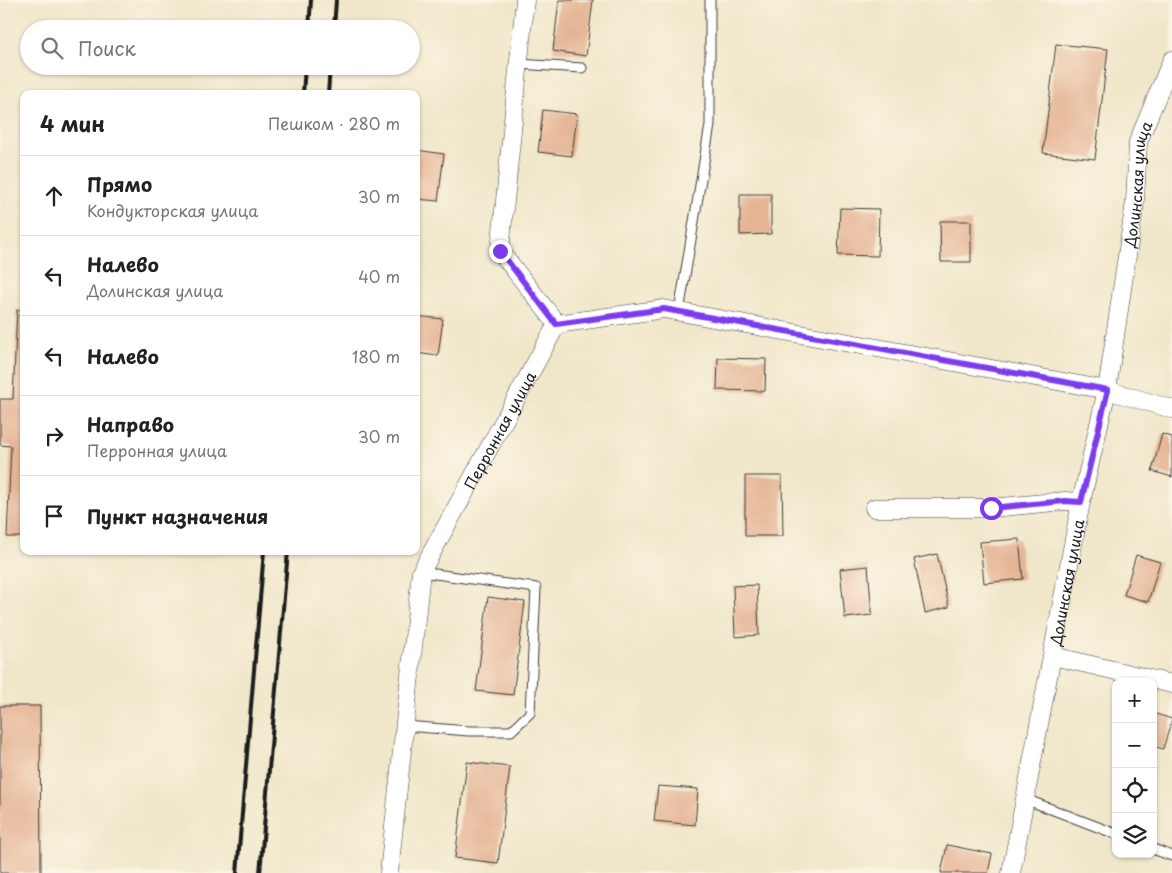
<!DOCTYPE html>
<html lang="ru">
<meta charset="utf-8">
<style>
body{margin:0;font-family:"Playpen Sans",sans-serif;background:#f2f2f2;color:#222}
.controls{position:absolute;right:15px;bottom:15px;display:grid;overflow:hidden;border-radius:10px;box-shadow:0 1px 4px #0004}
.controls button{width:45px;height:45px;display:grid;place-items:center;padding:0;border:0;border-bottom:1px solid #e0e0e0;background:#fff;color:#222;font:25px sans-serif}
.stop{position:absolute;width:15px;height:15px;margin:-11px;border:4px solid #7c3aed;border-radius:50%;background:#fff}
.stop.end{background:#7c3aed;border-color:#fff;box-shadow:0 1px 5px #0008}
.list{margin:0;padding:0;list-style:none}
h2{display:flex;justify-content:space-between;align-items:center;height:65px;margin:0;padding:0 20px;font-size:21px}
h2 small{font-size:16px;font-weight:400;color:#767676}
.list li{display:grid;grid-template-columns:32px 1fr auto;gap:15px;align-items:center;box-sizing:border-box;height:80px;padding:0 20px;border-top:1px solid #e0e0e0}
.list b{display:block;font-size:19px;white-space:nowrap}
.list p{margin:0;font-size:16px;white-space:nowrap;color:#767676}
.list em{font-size:16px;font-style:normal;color:#767676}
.icon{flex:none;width:28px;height:28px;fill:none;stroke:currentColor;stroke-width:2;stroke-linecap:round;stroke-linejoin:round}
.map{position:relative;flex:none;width:1172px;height:873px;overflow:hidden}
.search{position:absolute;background:#fff;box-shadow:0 1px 4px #0004;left:20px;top:20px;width:400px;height:55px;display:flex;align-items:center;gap:12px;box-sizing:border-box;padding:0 18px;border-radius:28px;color:#767676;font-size:19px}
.panel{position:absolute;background:#fff;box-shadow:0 1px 4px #0004;left:20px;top:90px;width:400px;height:465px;border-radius:10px}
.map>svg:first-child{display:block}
</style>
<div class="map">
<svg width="1172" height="873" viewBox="0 0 1172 873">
<rect width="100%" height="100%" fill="#fcf5e5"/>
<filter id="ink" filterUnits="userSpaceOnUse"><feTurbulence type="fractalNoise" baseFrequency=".02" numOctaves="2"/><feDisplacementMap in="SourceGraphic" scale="10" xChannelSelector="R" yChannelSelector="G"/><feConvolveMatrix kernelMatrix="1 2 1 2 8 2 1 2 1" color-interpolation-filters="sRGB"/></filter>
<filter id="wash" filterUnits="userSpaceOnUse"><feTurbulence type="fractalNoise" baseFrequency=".0096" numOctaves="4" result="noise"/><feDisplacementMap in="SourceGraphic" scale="20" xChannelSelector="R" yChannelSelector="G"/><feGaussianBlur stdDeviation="1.12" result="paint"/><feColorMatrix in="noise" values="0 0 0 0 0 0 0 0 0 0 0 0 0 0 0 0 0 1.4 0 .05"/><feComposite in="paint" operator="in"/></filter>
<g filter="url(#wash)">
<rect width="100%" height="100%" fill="#f0e6c9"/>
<g id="blocks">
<path fill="#e5b494" d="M559,0h34l-7,56 -33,-5z
M1056,44l52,5 -13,110 -52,-6z
M543,110l34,4 -5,42 -34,-4z
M416,150l28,4 -6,47 -22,-2z
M740,194h31v40l-31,1z
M840,208l39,1 -1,47 -40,-1z
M940,221h31v41h-30z
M17,310h7v227h-17l4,-91 -11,-1v-46h13z
M416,316l27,3 -5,37 -22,-3z
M718,358l48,1 -1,32 -48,-1z
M1162,434l10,3v40l-20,-6z
M745,476h37l1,60h-38z
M1019,539l4,40 -39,4 -4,-41z
M937,554l12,53 -24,6 -11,-54z
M1136,555l24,7 -12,40 -24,-7z
M868,566l4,49 -27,3 -5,-49z
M757,585l2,50 -24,2 -2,-51z
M488,597l37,5 -12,93 -37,-4z
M0,706h40l1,167h-41z
M1153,713l19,6 -9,30 -10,-3z
M467,762l43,5 -12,96 -43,-5z
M658,786l40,3 -3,36 -41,-4z
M947,845l45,9 -4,19h-47z"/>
</g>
</g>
<g filter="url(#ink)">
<use href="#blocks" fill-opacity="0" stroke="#3c3a36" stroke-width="1"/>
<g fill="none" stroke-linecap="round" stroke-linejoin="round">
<g stroke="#3c3a36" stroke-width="11">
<path id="service" d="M518,64l64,4
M679,312l31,-187v-125
M405,726l64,5h42l19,-18 6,-125 -115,-16
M1025,799l91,35
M1153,849l19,7"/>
</g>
<g stroke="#3c3a36" stroke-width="19">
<g id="minor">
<path d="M525,0l-25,251 57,73"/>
<path d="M557,324l107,-15 443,81 65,19"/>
<path d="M874,508h117l74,-7 16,1"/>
<path d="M1053,656l119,28"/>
<path id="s1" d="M389,873l32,-301 136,-248"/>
<path id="s2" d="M1011,873l70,-371 26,-112 28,-188 3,-60 34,-82"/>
</g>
</g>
<use href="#service" stroke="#fff" stroke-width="9"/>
<use href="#minor" stroke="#fff" stroke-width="18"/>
<path stroke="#1c1c1c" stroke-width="4" d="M309,29l2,-29
M334,29l2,-29
M303,94l2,-28
M328,94l2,-28
M237,873l27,-322
M260,873l28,-322"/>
</g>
</g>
<g fill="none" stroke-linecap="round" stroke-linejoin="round" filter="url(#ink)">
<path stroke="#7c3aed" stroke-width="6" d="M500,251l56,73 108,-15 444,81 -27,112 -16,-1 -74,7"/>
</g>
<g text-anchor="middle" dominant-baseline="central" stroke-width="5" stroke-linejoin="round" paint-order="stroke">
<g font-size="15" fill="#1c1c1c" stroke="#fcf5e5">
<text stroke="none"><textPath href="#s2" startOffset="701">Долинская улица</textPath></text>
<text stroke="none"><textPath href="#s1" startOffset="465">Перронная улица</textPath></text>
<text stroke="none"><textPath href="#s2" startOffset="296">Долинская улица</textPath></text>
</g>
</g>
</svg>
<div class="controls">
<button>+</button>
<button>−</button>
<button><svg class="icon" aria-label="locate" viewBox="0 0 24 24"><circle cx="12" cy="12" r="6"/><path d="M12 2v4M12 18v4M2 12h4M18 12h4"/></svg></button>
<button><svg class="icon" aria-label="layers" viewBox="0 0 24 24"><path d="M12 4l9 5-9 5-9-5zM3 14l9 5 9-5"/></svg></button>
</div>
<div class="stop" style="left:991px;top:508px"></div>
<div class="stop end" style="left:500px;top:251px"></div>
<div class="search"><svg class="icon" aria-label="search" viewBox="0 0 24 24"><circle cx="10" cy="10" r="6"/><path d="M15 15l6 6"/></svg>Поиск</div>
<section class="panel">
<h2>4 мин<small>Пешком · 280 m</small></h2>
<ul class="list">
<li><svg class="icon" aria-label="ahead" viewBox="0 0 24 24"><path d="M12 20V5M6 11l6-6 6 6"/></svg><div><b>Прямо</b><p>Кондукторская улица</p></div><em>30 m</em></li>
<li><svg class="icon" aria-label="left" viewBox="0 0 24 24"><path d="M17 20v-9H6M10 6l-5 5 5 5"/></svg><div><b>Налево</b><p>Долинская улица</p></div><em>40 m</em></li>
<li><svg class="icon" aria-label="left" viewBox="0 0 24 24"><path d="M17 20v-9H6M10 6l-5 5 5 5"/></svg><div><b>Налево</b></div><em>180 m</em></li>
<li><svg class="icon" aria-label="right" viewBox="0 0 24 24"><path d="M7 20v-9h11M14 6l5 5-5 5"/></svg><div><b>Направо</b><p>Перронная улица</p></div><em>30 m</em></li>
<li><svg class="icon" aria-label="arrive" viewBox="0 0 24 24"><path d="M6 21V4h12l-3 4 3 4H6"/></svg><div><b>Пункт назначения</b></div></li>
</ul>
</section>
</div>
